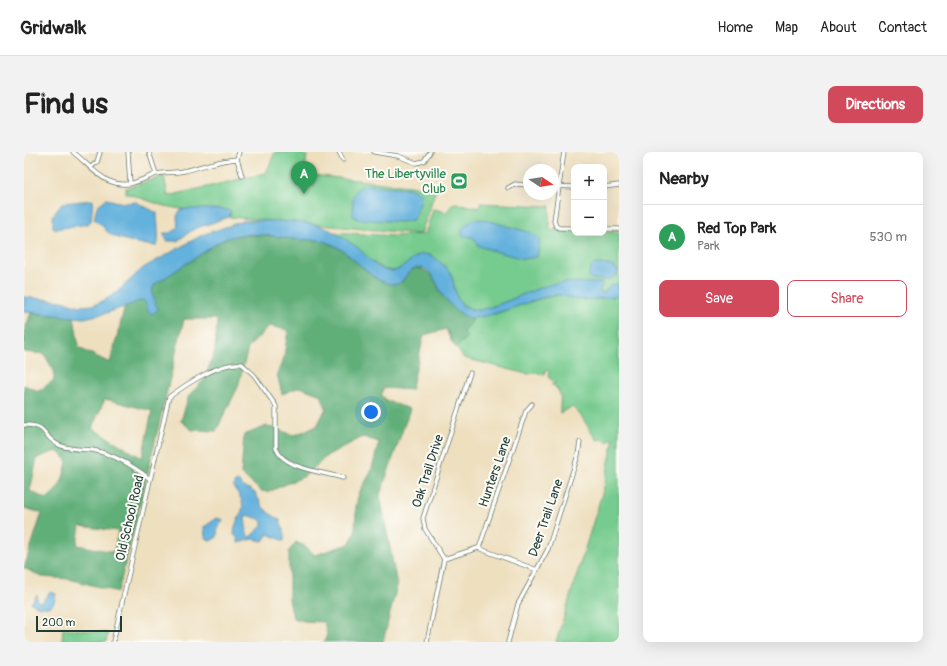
<!DOCTYPE html>
<meta charset="utf-8">
<style>
body{margin:0;font-family:Pangolin,sans-serif;background:#f2f2f2;color:#222}
.controls{position:absolute;right:12px;top:12px;display:grid;overflow:hidden;border-radius:8px;box-shadow:0 4px 16px #0002}
.controls button{width:36px;height:36px;display:grid;place-items:center;padding:0;border:0;border-bottom:1px solid #e0e0e0;background:#fff;color:#222;font:20px sans-serif}
.compass{position:absolute;left:499px;top:12px;width:36px;height:36px;border-radius:50%;background:#fff;box-shadow:0 4px 16px #0002;rotate:102deg}
.scale{position:absolute;left:12px;bottom:10px;width:86px;box-sizing:border-box;padding-left:4px;border:2px solid #1f3d34;border-top:0;font-size:11px;line-height:14px;white-space:nowrap;color:#1f3d34;-webkit-text-stroke:3px #fdfcf7;paint-order:stroke}
.you{position:absolute;left:347px;top:260px;width:14px;height:14px;margin:-10px;border:3px solid #fff;border-radius:50%;background:#1a73e8;box-shadow:0 0 0 6px #1a73e833}
.badge{display:grid;place-items:center;width:26px;height:26px;border-radius:50%;background:#d1495b;color:#fff;font-size:13px;font-weight:700}
.pin{position:absolute;translate:-50% -33px;filter:drop-shadow(0 1px 2px #0008)}
.pin::after{content:'';position:absolute;top:21px;width:14px;height:12px;background:inherit;clip-path:polygon(0 0,100% 0,50% 100%)}
.list{margin:0;padding:0;list-style:none}
h2{display:flex;justify-content:space-between;align-items:center;height:52px;margin:0;padding:0 16px;font-size:17px}
h2 small{font-size:13px;font-weight:400;color:#767676}
.list li{display:grid;grid-template-columns:26px 1fr auto;gap:12px;align-items:center;box-sizing:border-box;height:64px;padding:0 16px;border-top:1px solid #e0e0e0}
.list b{display:block;font-size:15px;white-space:nowrap}
.list p{margin:0;font-size:13px;white-space:nowrap;color:#767676}
.list em{font-size:13px;font-style:normal;color:#767676}
.actions{display:flex;gap:8px;padding:12px 16px}
.actions a{flex:1;padding:9px 0;border:1px solid #d1495b;border-radius:8px;text-align:center;font-size:14px;color:#d1495b}
.actions .main{background:#d1495b;color:#fff}
.map{position:relative;flex:none;width:595px;height:490px;overflow:hidden;border-radius:8px}
header{display:flex;align-items:center;gap:24px;box-sizing:border-box;height:56px;padding:0 20px;background:#fff;border-bottom:1px solid #e0e0e0}
header strong{font-size:19px}
nav{display:flex;gap:22px;margin-inline-start:auto;font-size:14px}
.intro{display:flex;align-items:center;justify-content:space-between;box-sizing:border-box;height:96px;padding:0 24px}
h1{margin:0;font-size:28px}
.button{padding:10px 18px;border-radius:8px;background:#d1495b;color:#fff;font-size:14px;font-weight:700}
main{display:flex;gap:24px;padding:0 24px}
aside{flex:1;background:#fff;border-radius:8px;box-shadow:0 4px 16px #0002}
.map>svg:first-child{display:block}
</style>
<header>
<strong>Gridwalk</strong>
<nav><a>Home</a><a>Map</a><a>About</a><a>Contact</a></nav>
</header>
<div class="intro"><h1>Find us</h1><a class="button">Directions</a></div>
<main>
<div class="map">
<svg width="595" height="490" viewBox="0 0 595 490">
<rect width="100%" height="100%" fill="#fdfcf7"/>
<filter id="ink" filterUnits="userSpaceOnUse"><feTurbulence type="fractalNoise" baseFrequency=".025" numOctaves="2"/><feDisplacementMap in="SourceGraphic" scale="8" xChannelSelector="R" yChannelSelector="G"/><feConvolveMatrix kernelMatrix="1 2 1 2 8 2 1 2 1" color-interpolation-filters="sRGB"/></filter>
<filter id="wash" filterUnits="userSpaceOnUse"><feTurbulence type="fractalNoise" baseFrequency=".012" numOctaves="4" result="noise"/><feDisplacementMap in="SourceGraphic" scale="16" xChannelSelector="R" yChannelSelector="G"/><feGaussianBlur stdDeviation="0.9" result="paint"/><feColorMatrix in="noise" values="0 0 0 0 0 0 0 0 0 0 0 0 0 0 0 0 0 1.4 0 .05"/><feComposite in="paint" operator="in"/></filter>
<g filter="url(#wash)">
<rect width="100%" height="100%" fill="#eedfbf"/>
<path fill="#76cb8e" stroke="#4a8461" d="M251,0h25l7,4 -3,18 132,15 -15,45 -192,-17 2,-4 -27,-4 -12,2 -28,-5 -38,-13v-5l38,-12 4,20 98,-23z
M432,51l23,5 1,-5 70,3 -1,24 25,1v2l45,-1v52h-3l-12,9h-6l4,-10 -60,4 -42,17 -23,7 -14,-6 -8,-9 -4,-22 -14,-14 -31,5 -11,6 -12,-2 -19,-13 -6,-8 -26,-16 62,4 30,-2h1l8,-25 14,3 5,-8z
M535,143c21,5 39,4 60,1v346h-63l48,-155 10,-49 -7,4 -5,-3 -5,1c-10,-12 -13,-24 -25,-33l-12,6c-1,-14 5,-20 -9,-29l5,-1 -8,-6 1,-6 -4,-1v5l-9,-2 -9,1 -63,-16 -13,-17 -5,-12 16,-15h33l43,-15z
M39,476l45,5 -2,9h-44z"/>
<path fill="#60af79" stroke="#407656" fill-rule="evenodd" d="M237,83l64,6 20,11 17,13 14,14 26,3c3,-4 6,-10 10,-12 3,-2 6,-2 9,-1 15,5 14,17 23,28 7,9 18,20 30,20l-4,7 -7,6 1,4 3,3 -11,11 -10,-19 -22,6 -13,55 -27,-2 -3,7 6,6 23,8 -30,86 17,90 -14,57h-59l3,-8 -3,-12 -20,-1 -11,-3 -4,-19v-48l7,-9 9,4 10,9 34,-11 6,-11 1,-28 3,-12 12,-21 8,-30 -16,-5 -35,18 -23,21 -37,16 -7,-1 -20,-17 3,-39 23,-9 27,9 11,-4 12,-5 9,-18 -5,-13 -21,-8 -18,7 -5,-20 7,-17 4,-27 -19,-4 -21,22 -10,39 -22,44 -24,-1 -11,-9 8,-26 15,-15 11,-29 2,-32h-33l-40,169 -26,104 -49,-13 -27,-2 -18,-9 18,-55 -18,-5v-123l15,6 15,-11v-9l-10,-17 -20,-2v-20l7,-19 43,4 5,31 31,15 15,-57 18,-6 15,10c-3,-10 -8,-14 -4,-25l68,-45 9,-4zM81,247l47,12 -10,47 -50,-30zM32,299l7,4 4,7c-4,18 -6,26 -21,37l-16,-8 7,-33zM56,374l38,5 -4,21 -37,-7z"/>
<path fill="#64b1dd" stroke="#427788" fill-rule="evenodd" d="M342,33l43,3 12,6 -1,9 -7,17 -12,2 -43,-3 -5,-3c0,-13 -3,-28 13,-31z
M82,47l18,4 12,-1 21,11c0,8 3,27 0,33 -8,0 -41,-7 -47,-12 -7,-5 -6,-9 -16,-15l3,-13z
M69,48l-2,21 -3,3 -32,5 -3,-2v-12l10,-12z
M157,57h40l10,2 -2,6 -35,12 -17,12h-10l-4,-8h8l7,-6 -1,-11z
M458,67l50,14 8,7 -3,17 -13,2 -30,-8 -15,-5 -5,-8 -12,-3v-6l9,-9z
M219,69c25,0 64,-2 87,9 9,5 20,12 28,18 10,8 16,21 31,23 17,2 25,-24 43,-15 5,3 15,11 18,16 7,14 2,37 27,38 10,1 53,-19 65,-23 18,-7 41,-4 61,-4l-4,9 5,1 7,-8 8,-1v12c-14,2 -28,5 -43,3 -6,0 -14,-5 -21,-4 -22,3 -71,27 -88,22 -8,-3 -19,-14 -23,-20 -7,-10 -13,-36 -31,-28 -6,3 -9,12 -15,15 -25,4 -46,-35 -72,-42 -7,-3 -17,-2 -25,-2 -25,-3 -55,-11 -79,0l-68,45c-4,10 1,15 4,25l-6,4 -4,-3 -2,-7 -3,-4 -36,13 -23,5 -60,-6v-15l38,4 18,5 13,-1 10,-4 13,-8 27,-25 59,-33z
M572,112l15,1 7,5v4l-10,6 -17,-1 -2,-2c0,-6 1,-10 7,-13z
M214,329l7,7 5,1 5,4 8,14 6,6 11,7 5,15 -1,6 -16,-7 -5,7 -10,-2 -15,4v-5l-4,-3c1,-23 19,-23 0,-47v-5zM224,363l11,4 3,3v4l-12,11 -3,-2 -2,-18z
M193,366l7,2 -6,7 -1,10 -6,4 -6,-4 -1,-10z
M27,440l5,2 -2,9 -4,4h-11l-8,-4 6,-8v6l5,2 5,-8z"/>
</g>
<g filter="url(#ink)">
<g fill="none" stroke-linecap="round" stroke-linejoin="round">
<g stroke="#677665" stroke-width="5">
<path id="minor" d="M49,0c12,9 22,23 36,29 19,8 31,-1 47,-7 9,-2 19,-1 28,-3 18,-4 34,-11 53,-12
M104,0l2,32
M125,0l7,22
M215,0l-2,7 5,17
M315,0l4,8
M350,0l24,4 18,7 8,-2 6,-9
M540,0l-10,69 2,5 3,2h15
M67,15l6,-5 3,-10
M529,34l21,1
M580,35l15,-2
M484,36l7,-4 14,1
M580,77h15
M0,273c24,-1 19,13 35,20 10,5 23,4 33,5 22,4 40,15 58,29
M455,396l47,-137 6,-7
M420,407l34,-11 59,22
M89,490l56,-245c16,-12 52,-36 73,-33l12,11 22,31v42c7,21 48,24 67,30
M403,490l17,-83 -19,-30 -2,-11 47,-145
M484,490l10,-38 30,-55 30,-94 2,-13"/>
</g>
<use href="#minor" stroke="#fff" stroke-width="3.5"/>
</g>
</g>
<defs>
<g id="stadium-square" transform="scale(0.9)"><rect x="-9" y="-9" width="18" height="18" rx="4" fill="#2e9e5b" stroke="#fdfcf7"/><path d="M0-5a6.5 5 0 1 0 0 10a6.5 5 0 1 0 0-10ZM-3.5-1.8h7v3.6h-7Z" fill="#fff"/></g>
</defs>
<g fill-rule="evenodd">
<use href="#stadium-square" x="435" y="29"/>
</g>
<g text-anchor="middle" dominant-baseline="central" stroke-width="4" stroke-linejoin="round" paint-order="stroke">
<g font-size="13" fill="#27864d" stroke="#fdfcf7" text-anchor="end">
<text x="422" y="22">The Libertyville<tspan x="422" dy="15">Club</tspan></text>
</g>
<g font-size="13" fill="#1f3d34" stroke="#fdfcf7">
<text transform="translate(404 319) rotate(-72)">Oak Trail Drive</text>
<text transform="translate(471 320) rotate(-71)">Hunters Lane</text>
<text transform="translate(106 366) rotate(-77)">Old School Road</text>
<text transform="translate(522 366) rotate(-71)">Deer Trail Lane</text>
</g>
</g>
</svg>
<div class="controls">
<button>+</button>
<button>−</button>
</div>
<svg class="compass" viewBox="-18 -18 36 36"><path d="M0-13l5 13h-10z" fill="#e53935"/><path d="M0 13l5-13h-10z" fill="#767676"/></svg>
<div class="scale">200 m</div>
<div class="you"></div>
<div class="pin badge" style="left:280px;top:42px;background:#2e9e5b">A</div>
</div>
<aside>
<h2>Nearby<small></small></h2>
<ul class="list">
<li><span class="badge" style="background:#2e9e5b">A</span><div><b>Red Top Park</b><p>Park</p></div><em>530 m</em></li>
</ul>
<div class="actions"><a class="main">Save</a><a>Share</a></div>
</aside>
</main>
